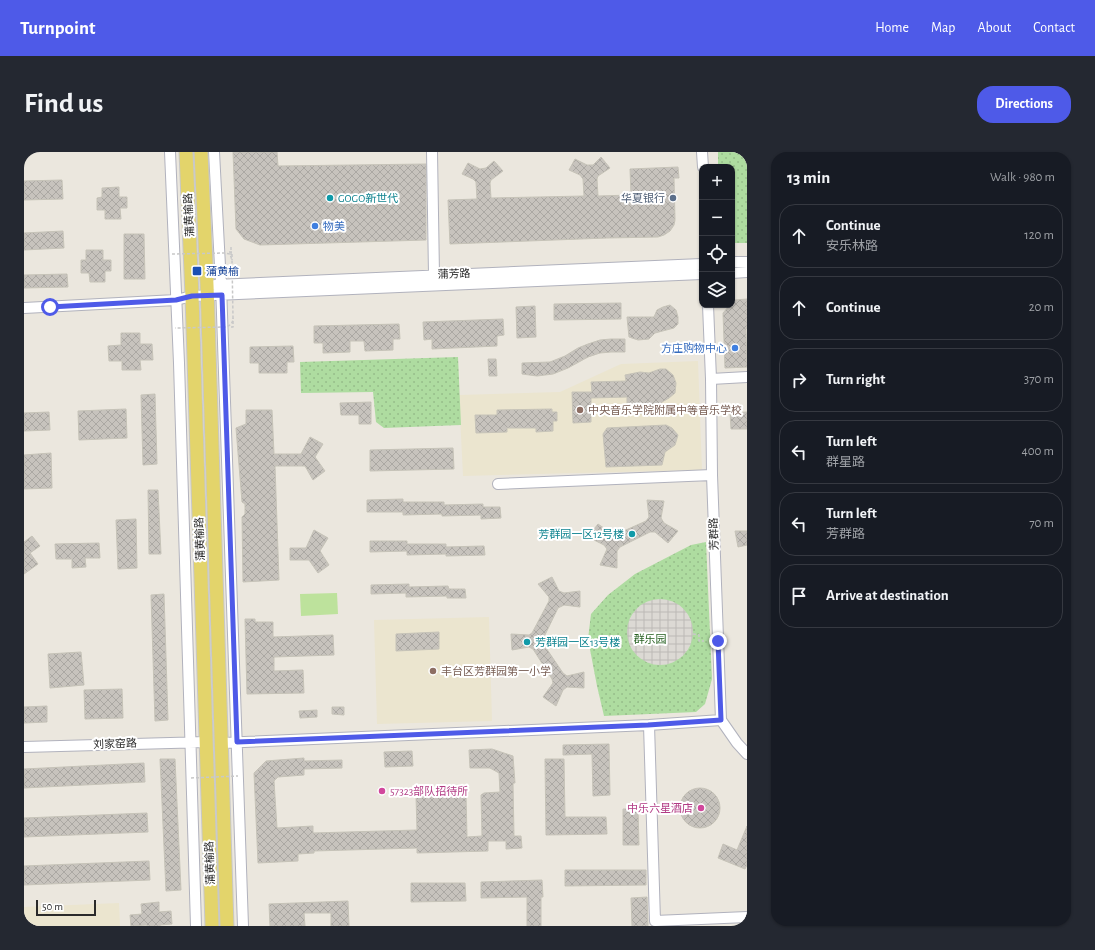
<!DOCTYPE html>
<meta charset="utf-8">
<style>
body{margin:0;font-family:"Alegreya Sans","Noto Sans SC",sans-serif;background:#242831;color:#f1f3f6}
.controls{position:absolute;right:12px;top:12px;display:grid;overflow:hidden;border-radius:8px;box-shadow:0 1px 3px #0004}
.controls button{width:36px;height:36px;display:grid;place-items:center;padding:0;border:0;border-bottom:1px solid #363941;background:#171b24;color:#f1f3f6;font:20px sans-serif}
.scale{position:absolute;left:12px;bottom:10px;width:60px;box-sizing:border-box;padding-left:4px;border:2px solid #2a2a2a;border-top:0;font-size:11px;line-height:14px;white-space:nowrap;color:#2a2a2a;-webkit-text-stroke:3px #fff;paint-order:stroke}
.stop{position:absolute;width:12px;height:12px;margin:-9px;border:3px solid #4e5ae8;border-radius:50%;background:#fff}
.stop.end{background:#4e5ae8;border-color:#fff;box-shadow:0 1px 4px #0008}
.list{margin:0;padding:0;list-style:none}
h2{display:flex;justify-content:space-between;align-items:center;height:52px;margin:0;padding:0 16px;font-size:17px}
h2 small{font-size:13px;font-weight:400;color:#9ea1a6}
.list li{display:grid;grid-template-columns:26px 1fr auto;gap:12px;align-items:center;box-sizing:border-box;height:64px;margin:0 8px 8px;padding:0 8px;border:1px solid #363941;border-radius:16px}
.list b{display:block;font-size:15px;white-space:nowrap}
.list p{margin:0;font-size:13px;white-space:nowrap;color:#9ea1a6}
.list em{font-size:13px;font-style:normal;color:#9ea1a6}
.icon{flex:none;width:22px;height:22px;fill:none;stroke:currentColor;stroke-width:2;stroke-linecap:round;stroke-linejoin:round}
.map{position:relative;flex:none;width:723px;height:774px;overflow:hidden;border-radius:16px}
header{display:flex;align-items:center;gap:24px;box-sizing:border-box;height:56px;padding:0 20px;background:#4e5ae8;color:#fff}
header strong{font-size:19px}
nav{display:flex;gap:22px;margin-inline-start:auto;font-size:14px}
.intro{display:flex;align-items:center;justify-content:space-between;box-sizing:border-box;height:96px;padding:0 24px}
h1{margin:0;font-size:28px}
.button{padding:10px 18px;border-radius:16px;background:#4e5ae8;color:#fff;font-size:14px;font-weight:700}
main{display:flex;gap:24px;padding:0 24px}
aside{flex:1;background:#171b24;border-radius:16px;box-shadow:0 1px 3px #0004}
.map>svg:first-child{display:block}
</style>
<header>
<strong>Turnpoint</strong>
<nav><a>Home</a><a>Map</a><a>About</a><a>Contact</a></nav>
</header>
<div class="intro"><h1>Find us</h1><a class="button">Directions</a></div>
<main>
<div class="map">
<svg width="723" height="774" viewBox="0 0 723 774">
<defs>
<pattern id="park-dots" width="8" height="8" patternUnits="userSpaceOnUse"><rect width="8" height="8" fill="#aedca0"/><path d="M2 2h.1M6 6h.1" fill="none" stroke="#96bd8a" stroke-width="1.8" stroke-linecap="round"/></pattern>
<pattern id="plaza-grid" width="8" height="8" patternUnits="userSpaceOnUse"><rect width="8" height="8" fill="#dcd9d4"/><path d="M0 4h8M4 0v8" fill="none" stroke="#bdbab6"/></pattern>
<pattern id="building-cross-hatch" width="8" height="8" patternUnits="userSpaceOnUse"><rect width="8" height="8" fill="#c7c3bd"/><path d="M0 0l8 8M0 8l8-8" fill="none" stroke="#aba8a3"/></pattern>
</defs>
<rect width="100%" height="100%" fill="#ebe7de"/>
<path fill="#ebe5cf" d="M674,209l4,109 -239,6 -4,-81 101,-3 61,-28z
M465,465l3,104 -115,3 -3,-104z
M95,751l1,23h-96v-19z"/>
<path fill="url(#park-dots)" d="M694,0h29v91h-15v-76h-14z
M434,205l3,68 -77,3 -8,-6 -3,-30 -72,1 -1,-31z
M682,390l6,137 -7,25 -9,8 -92,4 -7,-30 -9,-47 3,-25 17,-19 27,-21 56,-29z"/>
<path fill="#bde29c" d="M313,441l1,21 -37,2 -1,-22z"/>
<path fill="url(#plaza-grid)" d="M603 480a33 33 0 1 1 66 0a33 33 0 1 1-66 0Z"/>
<path fill="url(#building-cross-hatch)" stroke="#c6c3b8" d="M209,0h44l1,14 148,-2v76l-166,5 -16,-6 -8,-10z
M577,5l9,11 -12,8 -1,3 1,17 33,-1 -1,-26 48,-2 1,11h-5l1,42 -1,5 -4,6 -6,4 -6,2 -51,1 -157,6 -2,-44 29,-1 -1,-17 -3,-3 -11,-5 6,-11 12,6 6,-1 8,-7 9,10 -12,9 -1,3 1,15 93,-2 -1,-17 -3,-4 -11,-5 6,-11 12,6h6z
M38,28l1,19 -39,1v-19z
M95,35v10h8v11h-7l1,11h-16v-9h-8v-12l5,-1v-9z
M39,79l1,17 -40,2v-17z
M100,82h20l1,45h-21z
M62,98h17v10h8v11h-6v11h-15l-1,-9h-8v-13h5z
M43,122l1,13 -44,1v-13z
M723,147v29l-1,1 1,38 -22,1 -2,-55 7,-8h2v-2l3,-3z
M597,151v16l-67,1v-16z
M646,153l6,5 2,7v7l-4,4 -19,5 -6,6 -11,1 -9,-3 -2,-20h27l3,-7 6,-3z
M511,154l1,31 -19,1 -1,-31z
M479,167l1,16 -7,1v10l-65,3v-10l-8,1 -1,-18z
M375,172l1,15h-7v11l-28,1 -1,-10h-14v11l-27,1v-10h-9v-17z
M97,181h19v11h12l1,16h-13l1,10h-19v-9h-13l-1,-15 13,-1z
M587,187h14v13h-14l-11,1 -12,4 -20,11 -15,6 -16,2 -15,-2v-11l28,-1 15,-6 13,-8 10,-4 12,-4z
M269,194l1,16h-7v11h-28v-10h-9v-16z
M464,207h8l1,17h-8z
M636,217h6l7,6 3,8 -1,10 -6,5 -7,4 -6,10 -17,2 -7,-5 2,-4h-7v-8l-36,1v24l-18,1 -1,-31h20l-1,-10 35,-1 -1,-6 15,-3 9,1z
M131,242l2,70 -14,1 -2,-70z
M347,250v22h-12v-9h-18l-1,-12z
M102,257l1,29 -48,2 -1,-29z
M528,257v3h5v9h-4v10l-17,1v-4h-29v4l-31,1 -1,-18h22v-5z
M222,258h26l2,44h27l9,-17 13,7 -8,13 10,14 -12,9 -8,-14h-30l4,114 -36,2 -1,-65 3,-3v-10l-3,-2 -6,-74 10,-4z
M25,260l1,18 -26,1v-18z
M723,260v17h-16l-1,-16z
M642,273l6,3 6,7 -3,10 -10,7 -3,13 -56,2 -3,-33 4,-6z
M429,296l1,21 -84,2v-21z
M27,301l1,35 -28,1v-34z
M124,338h10l3,64h-12z
M379,347v3h41v3l39,-1v3h17l1,11 -20,1v-4l-39,1v-2l-39,1v-3h-36v-12z
M623,348l17,1 -3,17 3,5 14,8 -10,12 -13,-11h-5l-30,15 -3,4v17l-17,-3 7,-16 -3,-4 -16,-8 10,-13 13,9 6,1 29,-13 3,-4z
M112,367l1,49 -19,1 -2,-49z
M290,378l14,8 -8,13 9,14 -11,8 -9,-13h-19v-12h16z
M711,379h12v14l-9,2z
M8,384l8,10 -10,7 8,11 -14,10v-32z
M346,389h37v3h39v3l38,-1 1,9 -39,1v-2l-39,1v-4l-37,1z
M75,391l1,15h-15l1,9 -14,1v-9h-16l-1,-15z
M528,425l7,14 5,2 16,-2v16l-16,-2 -6,3 -15,31 1,6 19,28 4,3 17,-4v16l-17,-1 -4,3 -7,16 -13,-9 10,-14 -1,-4 -19,-30 -4,-2 -17,3 -1,-16 18,1 3,-2 17,-32v-4l-11,-13z
M385,432v3l39,-1 1,3h16l1,9h-19v-2l-41,1v-4l-35,1v-9z
M140,442l4,126 -13,1 -4,-126z
M221,467h10v3h18v15l60,-2 1,20 -60,2v14l29,-1 1,23 -57,1z
M415,480v17l-43,2v-17z
M57,500l3,33 -34,3 -2,-34z
M98,537l1,29 -38,1 -1,-29z
M23,554v16l-23,1v-16z
M308,555h12v8l-12,-1z
M293,558v7l-17,1 -1,-7z
M585,592l1,51 -17,1 -1,-42 -29,1v-10z
M468,597l21,7 2,27h-2l1,53h7l1,12 -16,1v-8h-18v10l-71,2v-5l-103,3v2l-16,1v7l-40,2 -4,-90 12,-12 38,-3v3l38,-1v8l-38,1v6l-26,2 -4,4 3,47 36,-2v7l104,-3 -1,-34 50,-1 1,42 15,-1 -1,-41 3,-2 16,-1 -1,-19 -9,-5h-20l-1,-18z
M388,599l1,15 -28,1 -1,-15z
M136,607h15l6,131 -15,1z
M521,607h19l1,58h41l1,17 -61,1z
M120,611l1,19 -121,6v-19z
M656 656a20 20 0 1 1 40 0a20 20 0 1 1-40 0Z
M599,657h15l1,36h-16z
M123,661l1,19 -124,5v-19z
M723,674v39l-2,4 -27,-11 5,-14 14,6z
M125,709l1,19 -126,5v-19z
M541,718h81v15l-81,1z
M518,728l1,17h-2v29h-14v-29l-46,1v-16z
M387,731h54l1,18 -55,1z
M623,745l1,29h-16l-1,-28z
M324,749l1,25h-18v-13h-27l1,13h-35l-1,-22z
M135,750v10l12,-1 1,13 -12,1v1h-13v-1l-16,1 -1,-11 12,-1 -1,-10z"/>
<g fill="none" stroke-linecap="round" stroke-linejoin="round">
<g stroke="#b1b2bd" stroke-width="12">
<path id="minor" d="M146,0l9,211 17,563
M190,0l7,133 22,641
M408,0l2,123
M678,0l1,15
M708,110h15
M708,121l15,-1
M191,133l487,-21
M684,153l3,74 1,96 9,245 16,23 10,11
M0,156l152,-8 16,-4 510,-22
M687,227l36,-2
M474,332l214,-9
M625,573l6,196 92,-4
M197,591l428,-18 72,-5
M0,595l183,-5"/>
</g>
<g stroke="#c8c8c8" stroke-width="15">
<path id="major" d="M162,0l6,144 20,630
M177,0l6,133 20,641"/>
</g>
<path stroke="#c8c8c8" stroke-width="1.5" stroke-dasharray="3 2" stroke-linecap="butt" d="M207,95v10
M205,100h3v8
M207,175h2v-9
M669,482l6,1v6h5"/>
<use href="#minor" stroke="#fff" stroke-width="10"/>
<use href="#major" stroke="#e3d46b" stroke-width="13"/>
<path stroke="#c8c8c8" stroke-width="1.5" stroke-dasharray="3 2" stroke-linecap="butt" d="M148,102l53,-1 5,1 2,6 1,58c0,5 -3,8 -8,9l-50,1
M167,626l47,-2"/>
</g>
<g fill="none" stroke-linecap="round" stroke-linejoin="round">
<path stroke="#4e5ae8" stroke-width="5" d="M26,155l126,-7 16,-4 30,-1 15,447 411,-17 73,-5 -3,-79"/>
</g>
<g fill="#0f9aa8" stroke="#fff" stroke-width="1.5">
<circle cx="306" cy="46" r="4"/>
<circle cx="608" cy="382" r="4"/>
<circle cx="503" cy="490" r="4"/>
</g>
<circle fill="#5c6f8a" stroke="#fff" stroke-width="1.5" cx="649" cy="46" r="4"/>
<g fill="#3f7fe0" stroke="#fff" stroke-width="1.5">
<circle cx="291" cy="74" r="4"/>
<circle cx="711" cy="196" r="4"/>
</g>
<rect fill="#1a4fb4" stroke="#fff" stroke-width="1.5" x="168" y="114" width="10" height="10" rx="2"/>
<g fill="#8d6e63" stroke="#fff" stroke-width="1.5">
<circle cx="556" cy="258" r="4"/>
<circle cx="409" cy="519" r="4"/>
</g>
<g fill="#d1479c" stroke="#fff" stroke-width="1.5">
<circle cx="358" cy="639" r="4"/>
<circle cx="677" cy="656" r="4"/>
</g>
<g text-anchor="middle" dominant-baseline="central" stroke-width="4" stroke-linejoin="round" paint-order="stroke">
<g font-size="11" fill="#0d838f" stroke="#fff" text-anchor="start">
<text x="314" y="46">GOGO新世代</text>
<text x="600" y="382" text-anchor="end">芳群园一区12号楼</text>
<text x="511" y="490">芳群园一区13号楼</text>
</g>
<g font-size="11" fill="#4e5e75" stroke="#fff" text-anchor="end">
<text x="641" y="46">华夏银行</text>
</g>
<g font-size="11" fill="#2a2a2a" stroke="#fff">
<text transform="translate(165 63) rotate(-93)">蒲黄榆路</text>
<text transform="translate(430 122) rotate(-2)">蒲芳路</text>
<text transform="translate(690 382) rotate(-92)">芳群路</text>
<text transform="translate(176 387) rotate(-92)">蒲黄榆路</text>
<text transform="translate(91 592) rotate(-2)">刘家窑路</text>
<text transform="translate(186 711) rotate(-92)">蒲黄榆路</text>
</g>
<g font-size="11" fill="#366cbe" stroke="#fff" text-anchor="start">
<text x="299" y="74">物美</text>
<text x="703" y="196" text-anchor="end">方庄购物中心</text>
</g>
<g font-size="11" fill="#164399" stroke="#fff" text-anchor="start">
<text x="182" y="119">蒲黄榆</text>
</g>
<g font-size="11" fill="#785e54" stroke="#fff" text-anchor="start">
<text x="564" y="258">中央音乐学院附属中等音乐学校</text>
<text x="417" y="519">丰台区芳群园第一小学</text>
</g>
<g font-size="11" fill="#276121" stroke="#fff">
<text x="626" y="487">群乐园</text>
</g>
<g font-size="11" fill="#b23c85" stroke="#fff" text-anchor="start">
<text x="366" y="639">57323部队招待所</text>
<text x="669" y="656" text-anchor="end">中乐六星酒店</text>
</g>
</g>
</svg>
<div class="controls">
<button>+</button>
<button>−</button>
<button><svg class="icon" aria-label="locate" viewBox="0 0 24 24"><circle cx="12" cy="12" r="6"/><path d="M12 2v4M12 18v4M2 12h4M18 12h4"/></svg></button>
<button><svg class="icon" aria-label="layers" viewBox="0 0 24 24"><path d="M12 4l9 5-9 5-9-5zM3 14l9 5 9-5"/></svg></button>
</div>
<div class="scale">50 m</div>
<div class="stop" style="left:26px;top:155px"></div>
<div class="stop end" style="left:694px;top:489px"></div>
</div>
<aside>
<h2>13 min<small>Walk · 980 m</small></h2>
<ul class="list">
<li><svg class="icon" aria-label="ahead" viewBox="0 0 24 24"><path d="M12 20V5M6 11l6-6 6 6"/></svg><div><b>Continue</b><p>安乐林路</p></div><em>120 m</em></li>
<li><svg class="icon" aria-label="ahead" viewBox="0 0 24 24"><path d="M12 20V5M6 11l6-6 6 6"/></svg><div><b>Continue</b></div><em>20 m</em></li>
<li><svg class="icon" aria-label="right" viewBox="0 0 24 24"><path d="M7 20v-9h11M14 6l5 5-5 5"/></svg><div><b>Turn right</b></div><em>370 m</em></li>
<li><svg class="icon" aria-label="left" viewBox="0 0 24 24"><path d="M17 20v-9H6M10 6l-5 5 5 5"/></svg><div><b>Turn left</b><p>群星路</p></div><em>400 m</em></li>
<li><svg class="icon" aria-label="left" viewBox="0 0 24 24"><path d="M17 20v-9H6M10 6l-5 5 5 5"/></svg><div><b>Turn left</b><p>芳群路</p></div><em>70 m</em></li>
<li><svg class="icon" aria-label="arrive" viewBox="0 0 24 24"><path d="M6 21V4h12l-3 4 3 4H6"/></svg><div><b>Arrive at destination</b></div></li>
</ul>
</aside>
</main>
